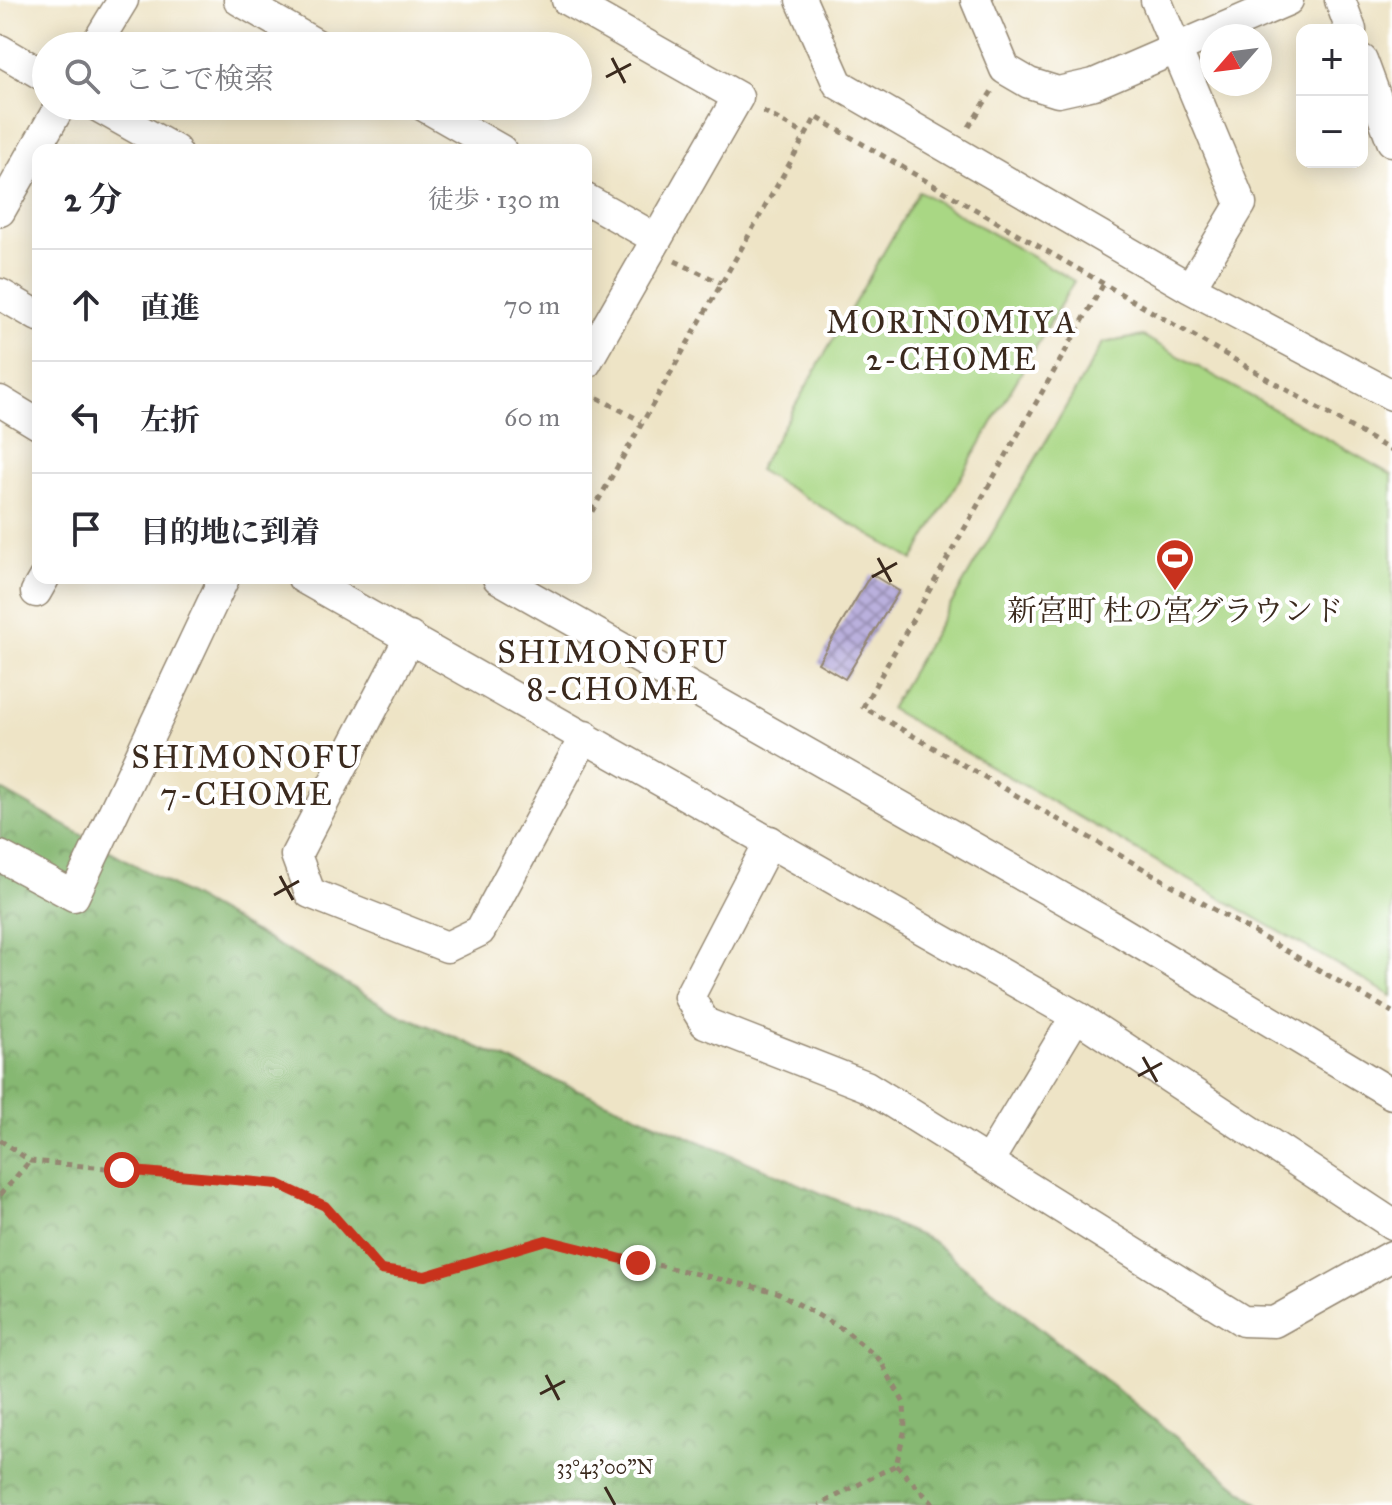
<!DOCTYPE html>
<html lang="ja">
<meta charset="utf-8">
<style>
body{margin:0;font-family:"IM FELL Great Primer","Noto Serif JP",serif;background:#f7f7f7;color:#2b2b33}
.controls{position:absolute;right:24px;top:24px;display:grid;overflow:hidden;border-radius:16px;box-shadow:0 4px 20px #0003}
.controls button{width:72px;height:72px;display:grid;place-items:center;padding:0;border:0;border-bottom:2px solid #e1e1e2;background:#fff;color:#2b2b33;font:40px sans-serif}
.compass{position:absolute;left:1200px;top:24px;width:72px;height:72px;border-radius:50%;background:#fff;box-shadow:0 4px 20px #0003;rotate:242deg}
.stop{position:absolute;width:24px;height:24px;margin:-18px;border:6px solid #c8321e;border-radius:50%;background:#fff}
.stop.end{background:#c8321e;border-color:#fff;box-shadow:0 2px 8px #0008}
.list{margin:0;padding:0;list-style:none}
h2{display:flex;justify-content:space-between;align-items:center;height:104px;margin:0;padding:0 32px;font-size:34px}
h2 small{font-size:26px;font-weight:400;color:#7c7c81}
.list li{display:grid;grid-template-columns:52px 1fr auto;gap:24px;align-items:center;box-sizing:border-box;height:112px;padding:0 32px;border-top:2px solid #e1e1e2}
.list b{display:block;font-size:30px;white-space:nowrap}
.list em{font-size:26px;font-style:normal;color:#7c7c81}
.icon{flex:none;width:44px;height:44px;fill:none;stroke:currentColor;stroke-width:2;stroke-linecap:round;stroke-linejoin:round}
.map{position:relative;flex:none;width:1392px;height:1505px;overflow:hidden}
.search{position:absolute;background:#fff;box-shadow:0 4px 20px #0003;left:32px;top:32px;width:560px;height:88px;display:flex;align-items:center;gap:20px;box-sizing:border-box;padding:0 28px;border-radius:44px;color:#7c7c81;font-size:30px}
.panel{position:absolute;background:#fff;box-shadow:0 4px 20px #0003;left:32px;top:144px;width:560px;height:440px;border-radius:16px}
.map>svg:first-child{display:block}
</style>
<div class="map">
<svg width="1392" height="1505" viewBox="0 0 1392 1505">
<defs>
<pattern id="forest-crowns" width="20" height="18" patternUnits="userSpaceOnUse" patternTransform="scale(2)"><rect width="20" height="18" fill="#86b872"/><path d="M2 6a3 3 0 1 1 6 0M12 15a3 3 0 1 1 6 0" fill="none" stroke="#6f965d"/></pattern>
<pattern id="building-cross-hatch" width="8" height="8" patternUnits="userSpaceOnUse" patternTransform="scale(2)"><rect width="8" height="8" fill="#bab0dd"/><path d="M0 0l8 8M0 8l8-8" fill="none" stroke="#988fb3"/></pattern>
</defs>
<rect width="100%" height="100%" fill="#fff"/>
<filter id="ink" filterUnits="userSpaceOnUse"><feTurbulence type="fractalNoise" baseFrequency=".0125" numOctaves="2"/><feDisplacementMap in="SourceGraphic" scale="16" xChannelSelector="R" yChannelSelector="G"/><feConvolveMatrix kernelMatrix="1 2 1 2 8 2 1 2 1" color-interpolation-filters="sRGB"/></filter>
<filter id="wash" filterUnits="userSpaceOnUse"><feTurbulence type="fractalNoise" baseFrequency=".006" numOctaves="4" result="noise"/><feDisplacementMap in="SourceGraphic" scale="32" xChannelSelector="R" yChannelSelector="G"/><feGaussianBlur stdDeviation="1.8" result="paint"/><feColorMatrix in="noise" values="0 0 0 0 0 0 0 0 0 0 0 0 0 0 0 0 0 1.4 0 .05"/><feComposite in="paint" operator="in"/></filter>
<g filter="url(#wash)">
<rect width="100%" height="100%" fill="#eee4c6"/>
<path fill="#a9d784" stroke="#728051" stroke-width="2" d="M919,191l155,90 -161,279 -155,-90z
M1143,336l249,139v521l-502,-287 213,-366z"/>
<path fill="url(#forest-crowns)" stroke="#607148" stroke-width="2" d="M0,789l400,225 531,226 329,265h-1260z"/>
<g id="blocks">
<path fill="url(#building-cross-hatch)" d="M871,574l28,17 -54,88 -27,-16z"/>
</g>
</g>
<g filter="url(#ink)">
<use href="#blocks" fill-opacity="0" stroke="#948772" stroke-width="2"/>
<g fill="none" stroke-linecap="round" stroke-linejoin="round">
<g stroke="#948772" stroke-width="33">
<path id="minor" d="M239,0l80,46
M567,0l171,97 -152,266
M801,0l37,84 352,204 202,107
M976,0l29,69 24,14 29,9 36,-8 194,-84
M1156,0l85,204 -51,84
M1340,0l11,30
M95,46l28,-46
M0,50l46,27
M1362,60l30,81
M97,106l78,44
M424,106l77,44
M586,199l69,39
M0,211l60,-105
M0,294l38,22
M0,401l38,23
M303,578l773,438 316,208
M498,578l610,346 284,170
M36,592l8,-14
M410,637l-114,218 14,38 137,54 33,-16 105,-195
M770,841l-81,156 16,26 161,63 377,235 31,1 118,-66
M0,856l74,40 150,-318
M989,1160l87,-144"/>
</g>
<path stroke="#948772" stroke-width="5" stroke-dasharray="6 6" stroke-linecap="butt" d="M763,111l43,24
M969,127l23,-36
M675,261l46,22
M1103,285l-240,422 529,305
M587,392l54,29
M586,494l10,6
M586,522l230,-405 576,334
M0,1140l30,21 248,23 47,22 56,64 44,6 121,-36 231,52 69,39 34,29 24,43 1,26 -9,36 -77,40
M0,1195l30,-34
M896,1465l38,40"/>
<use href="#minor" stroke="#fff" stroke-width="30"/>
</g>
</g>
<g fill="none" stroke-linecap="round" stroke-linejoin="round" filter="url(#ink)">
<path stroke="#c8321e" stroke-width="10" d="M122,1170l156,14 47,22 56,64 44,6 121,-36 92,23"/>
</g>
<path fill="none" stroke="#3b2a1e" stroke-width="3" d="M612,58l13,25M606,77l25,-13M878,558l13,24M872,577l25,-14M280,876l13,24M274,895l25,-14M1143,1057l14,25M1138,1076l24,-13M546,1375l13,25M540,1394l25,-13M605,1487l10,18"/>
<defs>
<g id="stadium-pin" transform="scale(2)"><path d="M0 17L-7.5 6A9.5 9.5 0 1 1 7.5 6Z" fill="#c8321e" stroke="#fff"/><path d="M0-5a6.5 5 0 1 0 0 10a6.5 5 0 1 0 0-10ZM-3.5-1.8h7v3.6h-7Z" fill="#fff"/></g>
</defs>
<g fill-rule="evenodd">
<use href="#stadium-pin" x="1175" y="558"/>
</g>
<g text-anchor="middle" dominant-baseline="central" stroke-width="8" stroke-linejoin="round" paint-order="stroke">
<g font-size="30" fill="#3b2a1e" stroke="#fff">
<text x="1175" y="611">新宮町 杜の宮グラウンド</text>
</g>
<g font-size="32" letter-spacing="2" fill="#3b2a1e" stroke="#fff">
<text x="952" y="322">MORINOMIYA<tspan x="952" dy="37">2-CHOME</tspan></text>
<text x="613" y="652">SHIMONOFU<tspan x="613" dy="37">8-CHOME</tspan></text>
<text x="247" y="757">SHIMONOFU<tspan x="247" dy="37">7-CHOME</tspan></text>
</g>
</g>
<g font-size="20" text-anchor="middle" fill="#3b2a1e" stroke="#fff" stroke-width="8" stroke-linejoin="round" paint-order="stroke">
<text x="605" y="1474">33°43'00"N</text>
</g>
</svg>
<div class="controls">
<button>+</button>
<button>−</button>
</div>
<svg class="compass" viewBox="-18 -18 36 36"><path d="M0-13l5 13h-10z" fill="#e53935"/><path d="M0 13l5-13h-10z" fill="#7c7c81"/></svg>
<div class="stop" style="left:122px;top:1170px"></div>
<div class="stop end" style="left:638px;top:1263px"></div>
<div class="search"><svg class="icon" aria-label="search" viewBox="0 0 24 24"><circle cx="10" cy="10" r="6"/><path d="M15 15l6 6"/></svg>ここで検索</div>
<section class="panel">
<h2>2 分<small>徒歩 · 130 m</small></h2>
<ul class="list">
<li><svg class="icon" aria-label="ahead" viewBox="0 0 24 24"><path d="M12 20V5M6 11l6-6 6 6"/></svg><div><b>直進</b></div><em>70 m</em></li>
<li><svg class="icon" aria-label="left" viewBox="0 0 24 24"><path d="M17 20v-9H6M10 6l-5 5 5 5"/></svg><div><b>左折</b></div><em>60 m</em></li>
<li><svg class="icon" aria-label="arrive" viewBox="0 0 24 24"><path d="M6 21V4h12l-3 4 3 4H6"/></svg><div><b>目的地に到着</b></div></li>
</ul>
</section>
</div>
